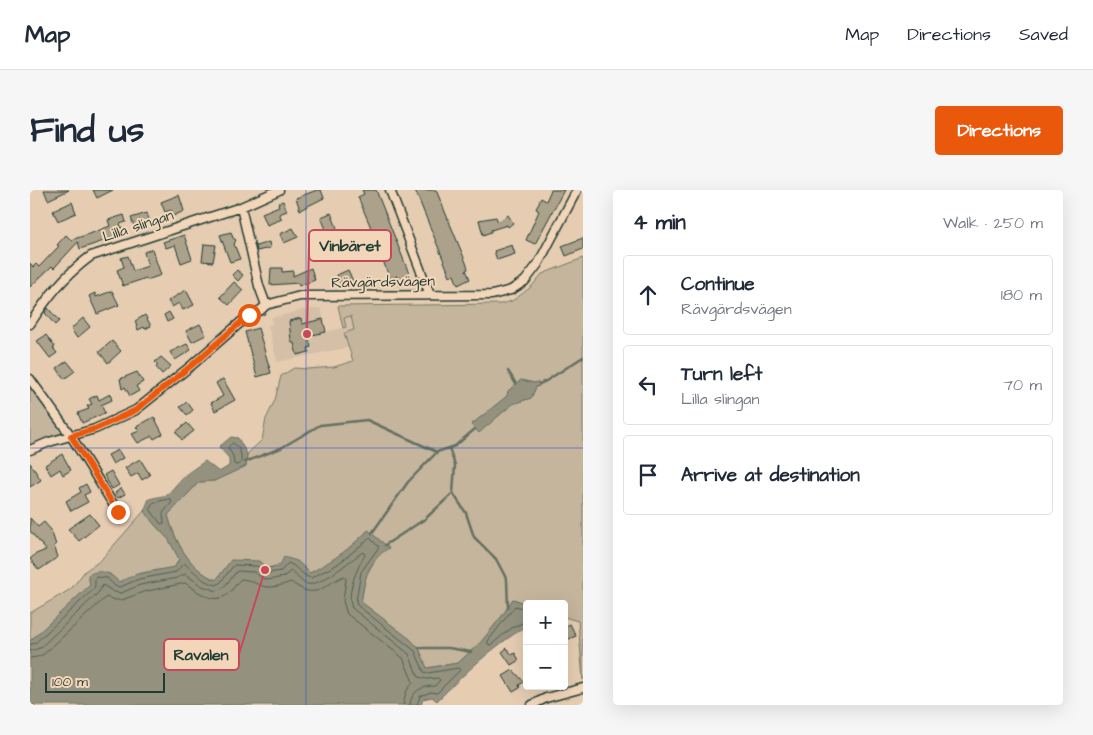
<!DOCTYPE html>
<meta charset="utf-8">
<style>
body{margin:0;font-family:"Architects Daughter",sans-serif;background:#f6f6f7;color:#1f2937}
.controls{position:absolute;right:15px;bottom:15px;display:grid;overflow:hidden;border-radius:5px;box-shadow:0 5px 20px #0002}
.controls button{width:45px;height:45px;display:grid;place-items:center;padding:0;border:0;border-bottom:1px solid #e0e1e3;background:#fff;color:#1f2937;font:25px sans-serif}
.scale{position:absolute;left:15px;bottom:12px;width:120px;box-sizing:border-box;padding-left:5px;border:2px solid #1f3d34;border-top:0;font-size:14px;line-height:18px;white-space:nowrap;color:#1f3d34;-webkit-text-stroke:4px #f3d6ba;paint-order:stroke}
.stop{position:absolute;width:15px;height:15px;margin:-11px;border:4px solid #ea580c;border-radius:50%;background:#fff}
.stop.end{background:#ea580c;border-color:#fff;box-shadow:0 1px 5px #0008}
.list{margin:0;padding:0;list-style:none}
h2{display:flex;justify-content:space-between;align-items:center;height:65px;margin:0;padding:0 20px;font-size:21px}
h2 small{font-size:16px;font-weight:400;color:#747a83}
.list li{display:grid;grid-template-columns:32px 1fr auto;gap:15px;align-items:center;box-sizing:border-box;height:80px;margin:0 10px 10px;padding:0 10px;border:1px solid #e0e1e3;border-radius:5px}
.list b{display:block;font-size:19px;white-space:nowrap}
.list p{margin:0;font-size:16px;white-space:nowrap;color:#747a83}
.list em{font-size:16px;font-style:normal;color:#747a83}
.icon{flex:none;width:28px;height:28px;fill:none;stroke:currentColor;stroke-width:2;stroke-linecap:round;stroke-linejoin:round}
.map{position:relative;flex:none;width:553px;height:515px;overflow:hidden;border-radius:5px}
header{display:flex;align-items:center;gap:30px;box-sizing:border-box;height:70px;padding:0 25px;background:#fff;border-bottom:1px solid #e0e1e3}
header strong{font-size:24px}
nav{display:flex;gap:28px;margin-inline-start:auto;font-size:18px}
.intro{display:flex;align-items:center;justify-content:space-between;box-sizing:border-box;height:120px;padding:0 30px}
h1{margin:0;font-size:35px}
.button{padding:12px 22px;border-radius:5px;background:#ea580c;color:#fff;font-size:18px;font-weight:700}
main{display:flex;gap:30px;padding:0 30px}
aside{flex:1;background:#fff;border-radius:5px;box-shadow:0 5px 20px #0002}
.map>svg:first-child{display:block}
</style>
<header>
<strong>Map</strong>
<nav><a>Map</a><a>Directions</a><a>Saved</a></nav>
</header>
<div class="intro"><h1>Find us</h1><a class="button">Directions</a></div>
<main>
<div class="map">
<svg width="553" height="515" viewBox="0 0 553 515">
<rect width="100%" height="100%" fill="#e6cdb2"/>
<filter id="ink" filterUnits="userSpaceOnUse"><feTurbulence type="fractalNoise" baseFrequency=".02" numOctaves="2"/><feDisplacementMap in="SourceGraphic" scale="10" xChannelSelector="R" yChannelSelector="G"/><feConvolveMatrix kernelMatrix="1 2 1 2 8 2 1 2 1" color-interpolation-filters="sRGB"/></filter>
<g filter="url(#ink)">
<path fill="#d5c0a7" d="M291,118l5,24 19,-5 -2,-9 8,-2 3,14 -9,3 3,13 -7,3 -64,13 -9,-37 4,-1 -1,-6 31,-8z"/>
<path fill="#c5b59d" stroke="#727968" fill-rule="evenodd" d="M553,68v422l-5,-59 -14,-4v-13h-37l-14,-5 -11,17 -21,26 -23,21 -32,5 -7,-20 -9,-9 -49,-37 5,-27 13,-21 -10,-24 -34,30 -25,13 -13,-12 -81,19c-27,-11 -41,-39 -48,-65l31,-33 15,-1 32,-15 1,-12 15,-14 4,-21 9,-19 6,-24 13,-8 14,1 26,-2 19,-6 -9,-28 10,-3 -3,-14 -7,2 2,9 -3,1 -5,-22 163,-2 11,-3 10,-7 10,-8 10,-12zM491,190l13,3 4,-1 2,3 -4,2 -5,11 -18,6 -34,28 -8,-7 36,-29 1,-5z
M0,195l31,43 1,5 -5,4 -27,8z
M114,321l10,13 15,16 10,19 -4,8 -38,7 -18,8 -10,-9 -18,12 -61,56v-28l41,-24 14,-18 15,-10z"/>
<path fill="#94927f" stroke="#657061" d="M491,190l13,3 4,-1 1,4 -3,1 -5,11 -19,6 -33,29 -8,-8 36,-29 1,-5z
M201,247l7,1 9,16 -1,12 -32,15 -15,1 -31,33c6,26 22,55 48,65l15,-20 28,1 8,7 12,-1 5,-10 13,4 13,12c21,-12 43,-25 58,-43l21,18c-22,13 -24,31 -28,54l49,37 9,9 8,20 31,-5 23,-21 21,-26 11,-17 14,5v22c-33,19 -63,48 -90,75l-5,-4 -9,2 -2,6h-391v-64l60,-56 -2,-10c13,-7 21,-2 31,7l18,-8 38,-7 4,-8 -10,-19 -15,-16 -10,-13 5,-12 18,-4 18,-20 20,-14 14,11 10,-6v-8l-10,-11z"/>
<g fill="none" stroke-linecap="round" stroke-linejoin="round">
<path stroke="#4e5f52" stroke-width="1" d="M203,253c7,4 9,12 8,20l-4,2 -3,-1 -1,-8 -5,-8z
M140,309l2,3 -9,11 1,10 -3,1 -11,-15 3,-6z
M497,419l-12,-3 -27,35v3l3,1c10,-8 22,-21 36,-23
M0,455l5,-2 59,-54 1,-4v-7l1,-1 11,1 8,8 5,1 19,-8 37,-7 8,-9 21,18 11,4 4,-2 14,-18 23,1 11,7 13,-2 7,-8c9,3 14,13 23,15l27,-14 32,-26 9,9 -18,25 -5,29 1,4 58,46 9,21 4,1 30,-5 2,2 -23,23 -6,-1 -11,4 -3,9
M0,461l10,-3 58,-55 5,-8 11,7 7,1 19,-8 37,-7 8,-4 17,12 15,5 7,-4 13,-16 17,1 8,6 6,2 15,-3 8,-6c5,4 10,11 16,13 14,3 44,-25 56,-32l2,3c-8,13 -19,38 -13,53l57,46 7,18 3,5 7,2 12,-1 2,2 -5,6c-13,0 -24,5 -25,19
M0,468l7,-1 7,-3 62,-57 9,3h7l21,-8 42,-9c13,8 28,23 43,11 5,-4 8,-11 13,-15 10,1 10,3 19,6 9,5 22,0 31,-3 25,19 29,5 53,-6l2,3 -3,22 4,13 56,44 10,24 -7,10 -3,13"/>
<path stroke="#657061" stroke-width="2.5" d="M478,181l8,13
M509,194l7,-3 37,-24
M419,258l6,17 -2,28 13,20 8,24 22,22 11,21 1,28
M215,272l36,-14 39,-23 47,-5 70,32 18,-6 20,-17
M342,343l36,-51 29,-30
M355,355l40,-26 28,-26
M389,458h30l22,4"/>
</g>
<path fill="#aca28c" stroke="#1f3d34" d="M14,0h25l-21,10z
M63,0h20l-16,8z
M287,0h4l3,8 -24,12 -4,-12z
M332,0h14l36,91 -12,5 -3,-10 -7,3 -11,-29 1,-1 -22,-52 6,-3z
M385,0h21l31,75 1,4 -2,1 4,9 -12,6 -4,-10 -4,1z
M521,0h13l-29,54 -9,-4 13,-29 -3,-2 5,-11 5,3z
M149,5l5,16 -11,5 -2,-6 -6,2 -4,-10z
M253,11l4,10 -8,3 3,5 -15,6 -5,-12 17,-7 -1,-3z
M42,12l4,11 -18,8 -5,-10z
M117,23l3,10 -15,5 -4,-10z
M301,23l6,15 -10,4 -6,-15z
M94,25l2,7 -6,2 4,10 -44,15 -2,-7 -24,26 -2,-2 -22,21v-24l3,4 3,-3 3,3 20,-21 -2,-1 9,-10 5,5 21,-7 18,-7 -2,-6z
M478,25l5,8 -5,4 -1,-2 -16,5v2l-8,3 -4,-15 17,-3 2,5z
M263,38l5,9 -14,6 -4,-9z
M201,42l2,6 3,2 -2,4 6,15 -10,3 -10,-27z
M154,45l8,24 -11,4 -6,-18 -9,3 -3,-6z
M553,48v11l-17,7 -4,-10z
M239,52l1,6 -13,3 -1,-5z
M174,54l12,1 -3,17 -11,-1z
M482,55l3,9 -18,6 -3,-9z
M122,59l9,26 -14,5 -1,-2 -23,8 -6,-16 7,-3 -3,-9 7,-2 5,15 15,-5 -4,-14z
M241,78h11v4l11,-1v5l18,-8 4,12 -16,6 -1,-3 -28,2z
M207,80l6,5 -5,6 -6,-6z
M318,80l5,11 -12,4 -4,-10z
M204,92l9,8 -14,15 -9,-8z
M156,100l8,15 -11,5 -4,-7 -7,4 -4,-6z
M82,101l7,14 -22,9 -8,-18 6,-3 1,4z
M18,118l11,13 -4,4 -10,-12z
M139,122l4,7 -6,3 -3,-7z
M115,125l6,11 -6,3 -1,-2 -6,3 -3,-9z
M53,128l7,9 -13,11 -6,-9z
M271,128l1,6 21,-5 3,13 -18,4 3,11 -3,1 1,4 -12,3 -3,-12h-2l-1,-3 -2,-19z
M170,134l6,11 -14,7 -6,-11z
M228,138l13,45 -14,4 -12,-45z
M16,145l9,12 -2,1 4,5 -7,5 -13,-17z
M82,151l9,10 -13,12 -9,-11z
M157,154l4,6 -16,10 -5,-8z
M131,167l10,9 -9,8 -6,-7 2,-2 -3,-3z
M37,171l8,10 -11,8 -7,-11z
M107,182l6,10 -7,4 3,5 -9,5 -5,-9 -3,2 -2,-10z
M193,189l12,21 -20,11 -4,-8 12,-7 -7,-13z
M80,204l2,6 -11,5 4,8 -23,10 -4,-10 11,-4 -2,-3 5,-2 -3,-5 8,-4 2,5z
M157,212l6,8 -6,5 -7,-8z
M124,227l9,17 -9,5 -2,-3 -14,7 -6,-9 7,-3 -3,-4z
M157,233l7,8 -12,9 -6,-8z
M88,260l5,8 -10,6 -5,-9z
M32,264l9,16 -8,5 -3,-6 -9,6 -6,-10z
M110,269l10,16 -8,5 -4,-7 -7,4 -6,-9z
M0,273l11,17 -11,7z
M81,281l8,14 -7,4 -8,-14z
M56,294l4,8 -6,3 4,7 -17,9 -5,-10 15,-9 -2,-4z
M91,298l4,6 -7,4 -3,-5z
M60,324l9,11 -20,16 -11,-12z
M0,328l8,9 6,-5 7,8 5,15 -2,1 4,11 -19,13 -9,-11 6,-5 10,-4 -16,-19z
M540,434l6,12 -12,5v-14z
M477,458l5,7 3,-2 4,7 -8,5 -9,-13z
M483,480l11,12 -5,3 1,3 -7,4 -10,-16z"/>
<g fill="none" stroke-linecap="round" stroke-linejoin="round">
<g stroke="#1f3d34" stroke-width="11">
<path id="minor" d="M360,0l40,105
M211,17l18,79 7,19
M0,134c19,-29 34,-48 61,-68l150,-49 38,-17
M0,189l41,57 47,76
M0,260l19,-8 46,-13 41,-19 56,-45 57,-50 12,-5 5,-5 34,-9 192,-1 19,-5 14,-9 13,-17 39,-74
M502,515l14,-7 37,-10"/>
</g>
<use href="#minor" stroke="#f3d6ba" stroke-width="8"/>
</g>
</g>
<g fill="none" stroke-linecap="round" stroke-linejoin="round" filter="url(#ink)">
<path stroke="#ea580c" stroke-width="6" d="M88,322l-47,-76 24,-7 41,-19 56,-45 57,-50"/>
</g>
<path fill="none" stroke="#1d4ed8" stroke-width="1" stroke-opacity="0.55" d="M276,0v515M0,258h553"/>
<g text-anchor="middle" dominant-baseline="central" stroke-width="4" stroke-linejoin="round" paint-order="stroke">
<g font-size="15" fill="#1f3d34" stroke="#f3d6ba">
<text transform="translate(108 36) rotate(-18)">Lilla slingan</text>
<text transform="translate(353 92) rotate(-1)">Rävgärdsvägen</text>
</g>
</g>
<path fill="none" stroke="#c84859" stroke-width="2" d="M277 144L279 56M235 380L209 464"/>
<g fill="#c84859" stroke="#f3d6ba" stroke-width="2">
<circle cx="277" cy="144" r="5"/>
<circle cx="235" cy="380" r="5"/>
</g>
<g fill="#f3d6ba" stroke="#c84859" stroke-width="2">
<rect x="279" y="40" width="82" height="31" rx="5"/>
<rect x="134" y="449" width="75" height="31" rx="5"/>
</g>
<g font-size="16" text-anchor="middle" font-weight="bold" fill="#1f3d34">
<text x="320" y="61">Vinbäret</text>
<text x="171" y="470">Ravalen</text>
</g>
</svg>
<div class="controls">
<button>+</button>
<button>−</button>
</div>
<div class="scale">100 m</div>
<div class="stop" style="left:219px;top:125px"></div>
<div class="stop end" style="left:88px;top:322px"></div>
</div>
<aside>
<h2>4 min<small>Walk · 250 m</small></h2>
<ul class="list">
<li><svg class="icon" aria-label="ahead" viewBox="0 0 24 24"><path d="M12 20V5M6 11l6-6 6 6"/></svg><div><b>Continue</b><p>Rävgärdsvägen</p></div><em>180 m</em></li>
<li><svg class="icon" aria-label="left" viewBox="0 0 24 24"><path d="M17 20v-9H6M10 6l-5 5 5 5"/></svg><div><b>Turn left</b><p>Lilla slingan</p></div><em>70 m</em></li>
<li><svg class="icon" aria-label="arrive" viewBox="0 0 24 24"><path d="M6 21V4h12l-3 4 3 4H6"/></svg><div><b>Arrive at destination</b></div></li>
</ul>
</aside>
</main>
